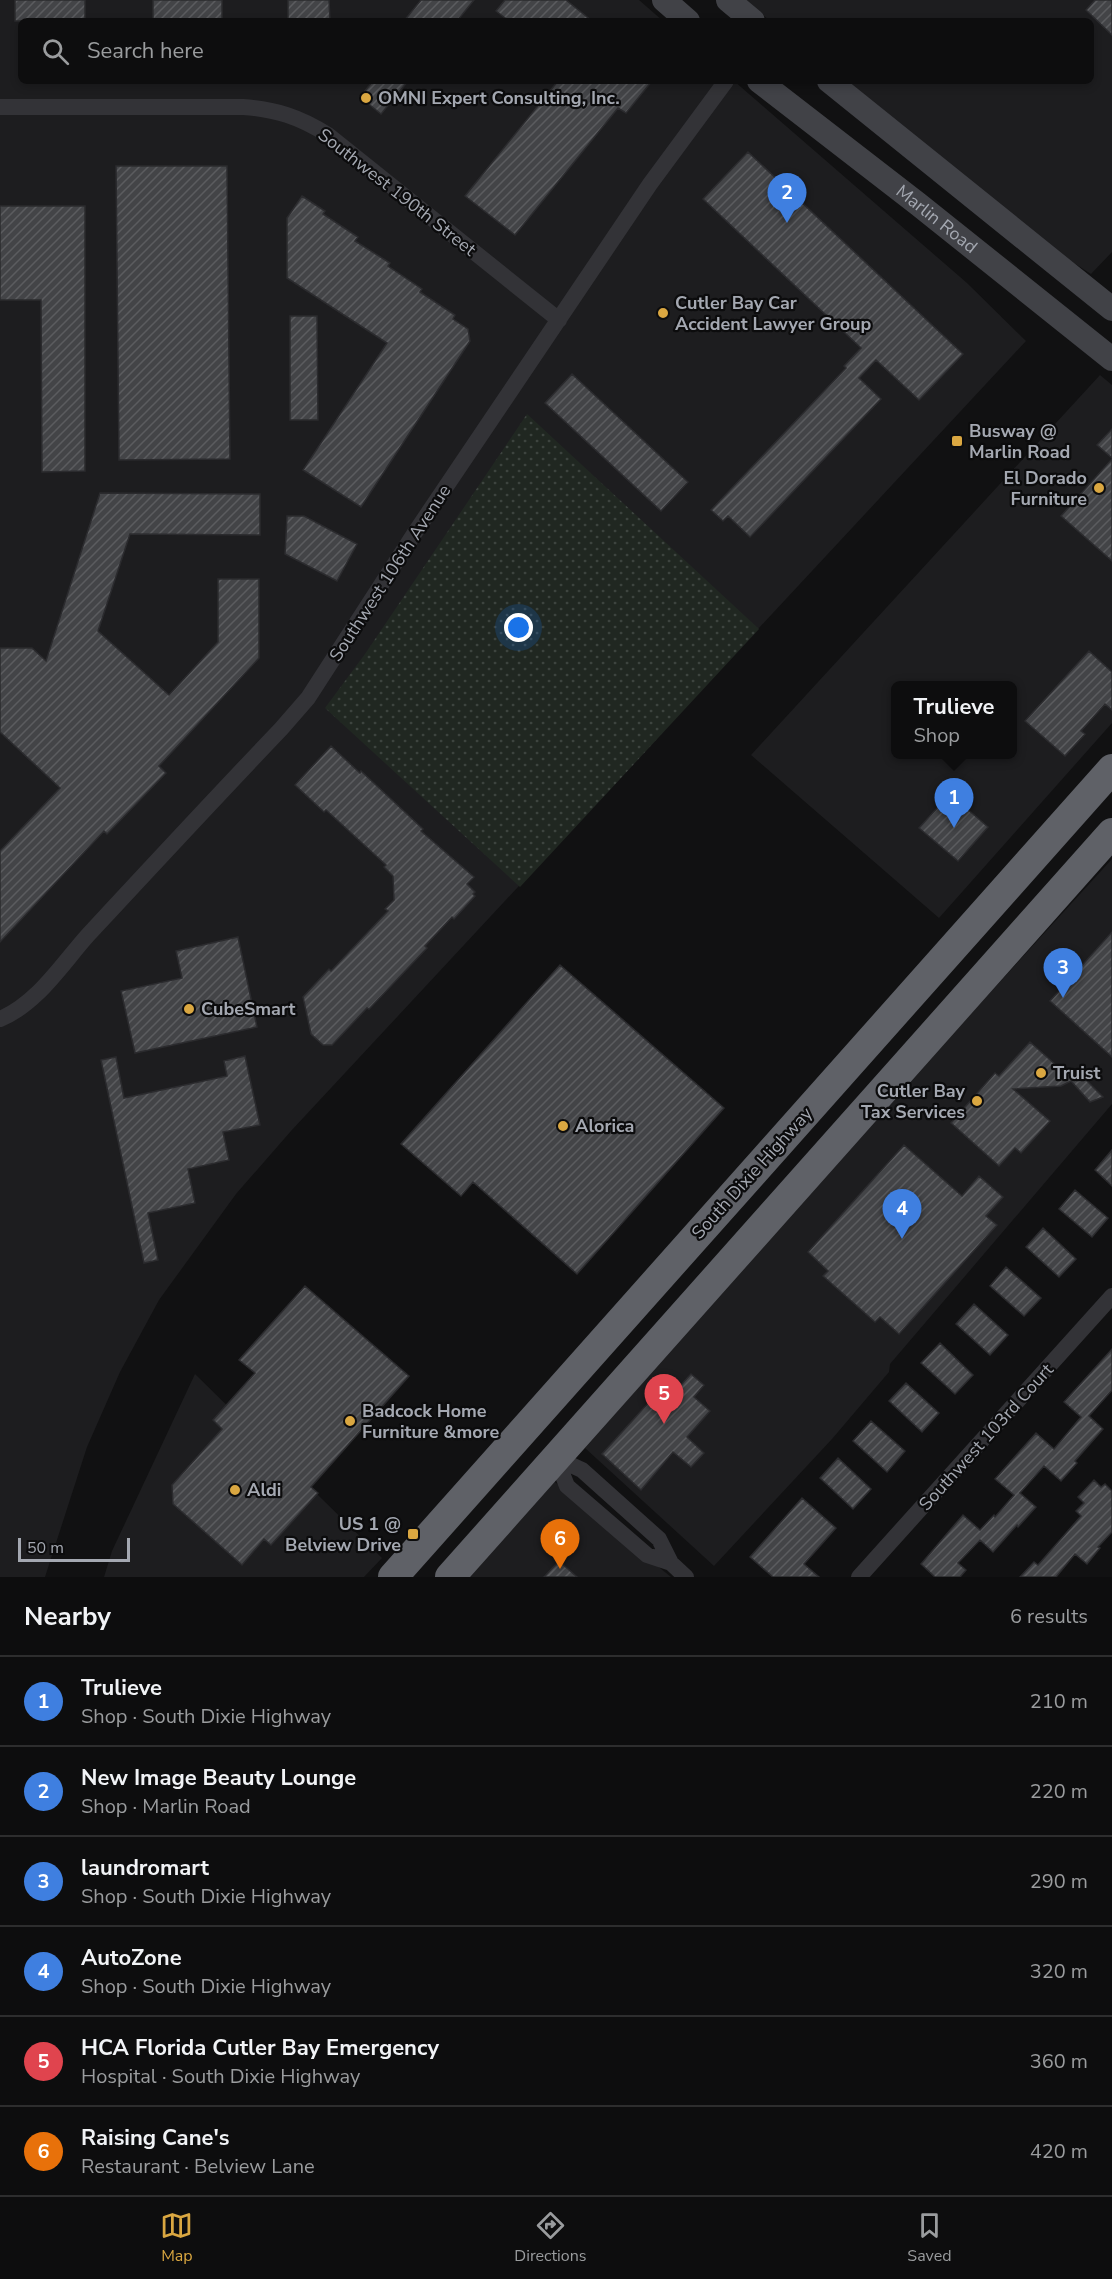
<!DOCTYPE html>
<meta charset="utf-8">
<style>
body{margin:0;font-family:"Nunito Sans",sans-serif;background:#1b1b1c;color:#f1f3f6}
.scale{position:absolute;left:18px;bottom:15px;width:112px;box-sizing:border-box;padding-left:6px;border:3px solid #a4a8b1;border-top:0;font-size:16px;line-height:21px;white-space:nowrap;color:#a4a8b1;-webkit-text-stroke:4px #0c0c0d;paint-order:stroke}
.you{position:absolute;left:519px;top:628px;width:21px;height:21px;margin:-15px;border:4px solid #fff;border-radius:50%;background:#1a73e8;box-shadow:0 0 0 9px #1a73e833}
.badge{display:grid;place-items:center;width:39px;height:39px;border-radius:50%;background:#daa741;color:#fff;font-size:20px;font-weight:700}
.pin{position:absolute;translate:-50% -50px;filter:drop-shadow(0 2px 3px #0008)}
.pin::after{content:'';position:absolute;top:32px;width:21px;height:18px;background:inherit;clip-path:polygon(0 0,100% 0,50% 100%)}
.popup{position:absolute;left:891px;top:681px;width:126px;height:78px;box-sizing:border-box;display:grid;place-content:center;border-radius:9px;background:#0d0d0e;filter:drop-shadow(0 2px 4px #0005);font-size:20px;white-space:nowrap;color:#9a9c9e}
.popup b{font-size:22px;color:#f1f3f6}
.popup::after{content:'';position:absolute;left:50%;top:100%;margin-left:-12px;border:12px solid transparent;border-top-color:#0d0d0e}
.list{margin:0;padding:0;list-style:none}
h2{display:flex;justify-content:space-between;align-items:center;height:78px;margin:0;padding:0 24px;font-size:26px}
h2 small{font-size:20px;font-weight:400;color:#9a9c9e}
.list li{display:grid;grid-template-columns:39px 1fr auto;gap:18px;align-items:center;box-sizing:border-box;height:90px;padding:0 24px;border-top:2px solid #2d2d2e}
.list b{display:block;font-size:22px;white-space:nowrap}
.list p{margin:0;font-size:20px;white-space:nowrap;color:#9a9c9e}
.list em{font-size:20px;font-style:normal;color:#9a9c9e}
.icon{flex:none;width:33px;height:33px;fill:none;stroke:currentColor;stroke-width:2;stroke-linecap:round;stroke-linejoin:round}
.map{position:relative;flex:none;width:1112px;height:1577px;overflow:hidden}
.search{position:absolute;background:#0d0d0e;box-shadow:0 3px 9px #0003;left:18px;right:18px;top:18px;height:66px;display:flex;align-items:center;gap:15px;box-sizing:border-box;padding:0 21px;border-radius:9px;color:#9a9c9e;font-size:22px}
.sheet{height:618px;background:#0d0d0e}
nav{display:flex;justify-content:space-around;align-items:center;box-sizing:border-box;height:84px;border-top:2px solid #2d2d2e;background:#0d0d0e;font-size:16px;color:#9a9c9e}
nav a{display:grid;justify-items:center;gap:3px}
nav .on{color:#daa741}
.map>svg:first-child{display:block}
</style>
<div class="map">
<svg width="1112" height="1577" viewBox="0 0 1112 1577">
<defs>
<pattern id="grass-dots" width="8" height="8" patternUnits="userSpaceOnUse" patternTransform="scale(1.5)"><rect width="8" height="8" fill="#202721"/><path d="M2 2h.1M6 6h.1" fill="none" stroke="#3d443f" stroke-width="1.8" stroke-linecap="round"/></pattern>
<pattern id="building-hatch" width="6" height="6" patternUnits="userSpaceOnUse" patternTransform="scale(1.5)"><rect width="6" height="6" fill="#434447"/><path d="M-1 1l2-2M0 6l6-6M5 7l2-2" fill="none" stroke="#5b5c5f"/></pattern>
</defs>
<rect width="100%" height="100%" fill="#111112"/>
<path fill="#1d1d1f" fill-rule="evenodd" d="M0,0h639l24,21h-642v60h713l233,202 59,58 -735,790 -55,63 -77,106 -39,72 -33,75 -42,130h-45z
M745,0h367v252l-21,22 -87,-56 -162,-137h249v-60h-321z
M1100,375l12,10v338l-173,195 -188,-163zM896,686h116v68h-116z
M1112,859v245l-222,260 -1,8 -57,67 -118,127 -129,-118 190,-220z
M195,1374l187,184 -18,19h-260l8,-26z
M550,1478l121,99h-206z"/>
<path fill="url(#grass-dots)" d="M527,414l232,215 -239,258 -195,-179 40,-54z"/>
<path fill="url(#building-hatch)" stroke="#2b2b2e" stroke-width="1.5" d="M15,0h70v21h-70z
M153,0h69v21h-69z
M288,0h41l1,21h-42z
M421,0h53l-17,21h-53z
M505,0h61l26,21h-83l-13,-10z
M1095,0h17v35l-26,-25z
M373,81h35l-27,33 -21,-17z
M558,81h94l-26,32 -8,-5 -103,127 -50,-39z
M748,152l215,202 -44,46 -43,-40 -17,18 22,21 -131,138 -22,-21 -5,5 -12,-11 135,-142 -2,-2 17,-18 -158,-149z
M116,166h111l3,293 -111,1z
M302,196l23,15 -2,3 35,23 -3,4 35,22 -2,3 34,23 -2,3 35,23 -2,4 15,10 2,12 -109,166 -58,-37 84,-127 -100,-65v-60z
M0,206h85v265l-43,1 -1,-172h-41z
M290,316h27l1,104h-28z
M572,374l116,108 -27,29 -116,-108z
M1112,429v29l-15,-13z
M1112,459v102l-51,-45z
M100,493l160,1v41l-130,-1 -32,97 71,64 49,-53v-63h41v79l-100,108 7,7 -59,61 -3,-3 -104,111v-91l60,-63 -60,-56v-84h32l14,13z
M287,516h17l53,28 -20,37 -52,-27z
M1089,651l23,21v38l-7,-6 -24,27 4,3 -20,22 -40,-35z
M331,746l29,27 1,-2 62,58 -2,2 53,46 -7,7 8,8 -2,2 2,2 -21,23 -2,-2 -27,29 2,2 -58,61 -2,-1 -35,37h-9l-12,-11 -8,-37 26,-28 2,2 57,-60 -3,-2 9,-9 -1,-24 -9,-9 2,-2 -60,-55 -2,2 -29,-27z
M950,794l38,33 -30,34 -39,-33z
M1112,932v125l-62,-56z
M238,937l19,90 -122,26 -14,-62 61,-13 -6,-27z
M560,965l164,143 -147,166 -104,-92 -12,14 -60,-52z
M1030,1042l36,32 17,-7 1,11 19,19 -13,5 -19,-21 -10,5 -48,3 37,32 -29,32 -6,-5 -16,18 -48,-43 44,-50 4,3z
M245,1056l15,69 -37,7 6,28 -41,9 7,34 -47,10 10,47 -14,3 -43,-203 15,-3 8,41 103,-22 -3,-15z
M904,1145l58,51 17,-20 24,21 -17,19 11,9 -98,109 -19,-17 -5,5 -52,-46 5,-5 -20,-19z
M1112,1150v36l-17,-16z
M1075,1190l33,28 -16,19 -33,-28z
M1043,1228l33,31 -17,18 -33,-30z
M1006,1267l35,31 -17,18 -34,-30z
M305,1286l104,90 -98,111 7,6 -47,52 -7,-6 -22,26 -69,-61 -1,-19 50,-56 -9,-9 42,-47 -16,-13z
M974,1304l34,31 -18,20 -34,-31z
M940,1343l33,32 -18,19 -34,-31z
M1112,1349v41l-23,26 14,13 -28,32 2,2 -16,18 -17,-15 -24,27 16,14 -18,20 -1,-2 -24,27 -13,-12 -22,23 8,7 -6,7h-25l-14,-13 42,-49 17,15 14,-15 1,2 19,-22 -19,-16 41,-46 18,16 27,-32 -17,-15z
M691,1374l13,11 -10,12 16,14 -23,26 17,16 -13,14 -18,-15 -32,38 -39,-36 70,-77 9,8z
M906,1383l33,30 -17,19 -33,-31z
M871,1421l34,30 -18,21 -34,-31z
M838,1458l33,31 -18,20 -33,-31z
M1094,1480l7,7 4,-3 7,7v41l-14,15 2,1 -13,16 -12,-10 -19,23h-36l14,-15 4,3 43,-49 -5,-5 8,-8 -6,-6z
M802,1498l34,30 -32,36 15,13h-46l-23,-20z
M559,1561l18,16h-33z"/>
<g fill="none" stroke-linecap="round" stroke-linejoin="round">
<path stroke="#333337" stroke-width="16" d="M0,107h243c32,2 57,10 85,28l231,185
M0,1019c37,-15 62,-55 88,-84 64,-69 128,-138 193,-206l27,-31 106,-164 236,-350 76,-103
M556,1458l11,28 80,69 24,8 15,14
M556,1458l26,12 77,69 12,24
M859,1577l253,-281"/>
<g stroke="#414247" stroke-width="24">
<path d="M664,0l24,21"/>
<path d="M728,0l25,21"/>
<path id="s1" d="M759,81l159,123 194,155"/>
<path d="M829,81l283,228"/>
</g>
<path stroke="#5f6167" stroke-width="30" d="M393,1577l719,-808
M450,1577l662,-744"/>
</g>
<g fill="#daa741" stroke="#0c0c0d" stroke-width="2">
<circle cx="366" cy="98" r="6"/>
<circle cx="663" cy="313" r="6"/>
<rect x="951" y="435" width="12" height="12" rx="3"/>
<circle cx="1099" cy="488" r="6"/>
<circle cx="189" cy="1009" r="6"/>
<circle cx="1041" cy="1073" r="6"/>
<circle cx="977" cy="1101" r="6"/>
<circle cx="563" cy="1126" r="6"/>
<circle cx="350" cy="1421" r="6"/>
<circle cx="235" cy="1490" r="6"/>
<rect x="407" y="1528" width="12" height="12" rx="3"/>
</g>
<g text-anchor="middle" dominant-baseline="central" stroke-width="4.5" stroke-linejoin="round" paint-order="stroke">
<g font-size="18" font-weight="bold" fill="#a4a8b1" stroke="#0c0c0d" text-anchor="start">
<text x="378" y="98">OMNI Expert Consulting, Inc.</text>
<text x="675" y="303">Cutler Bay Car<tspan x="675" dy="21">Accident Lawyer Group</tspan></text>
<text x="969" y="431">Busway @<tspan x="969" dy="21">Marlin Road</tspan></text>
<text x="1087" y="478" text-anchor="end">El Dorado<tspan x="1087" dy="21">Furniture</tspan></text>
<text x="201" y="1009">CubeSmart</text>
<text x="1053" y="1073">Truist</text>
<text x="965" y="1091" text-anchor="end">Cutler Bay<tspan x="965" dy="21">Tax Services</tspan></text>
<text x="575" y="1126">Alorica</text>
<text x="362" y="1411">Badcock Home<tspan x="362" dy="21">Furniture &amp;more</tspan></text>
<text x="247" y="1490">Aldi</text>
<text x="401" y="1524" text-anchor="end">US 1 @<tspan x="401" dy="21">Belview Drive</tspan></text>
</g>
<g font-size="18" fill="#a4a8b1" stroke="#0c0c0d">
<text transform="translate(397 192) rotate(38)">Southwest 190th Street</text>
<text stroke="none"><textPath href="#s1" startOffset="225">Marlin Road</textPath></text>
<text transform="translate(390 573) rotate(-57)">Southwest 106th Avenue</text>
<text transform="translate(752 1173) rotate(-48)">South Dixie Highway</text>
<text transform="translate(986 1437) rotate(-48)">Southwest 103rd Court</text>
</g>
</g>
</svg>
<div class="scale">50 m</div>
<div class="you"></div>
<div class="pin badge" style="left:954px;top:828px;background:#3f7fe0">1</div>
<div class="popup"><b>Trulieve</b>Shop</div>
<div class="pin badge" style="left:787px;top:223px;background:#3f7fe0">2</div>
<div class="pin badge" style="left:1063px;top:998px;background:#3f7fe0">3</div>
<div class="pin badge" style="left:902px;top:1239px;background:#3f7fe0">4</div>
<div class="pin badge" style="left:664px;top:1424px;background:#e0444e">5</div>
<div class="pin badge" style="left:560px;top:1569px;background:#e8710a">6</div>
<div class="search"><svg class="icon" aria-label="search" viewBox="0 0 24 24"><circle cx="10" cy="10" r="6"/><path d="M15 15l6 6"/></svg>Search here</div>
</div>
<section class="sheet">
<h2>Nearby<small>6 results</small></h2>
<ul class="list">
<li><span class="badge" style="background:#3f7fe0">1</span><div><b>Trulieve</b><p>Shop · South Dixie Highway</p></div><em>210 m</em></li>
<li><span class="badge" style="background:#3f7fe0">2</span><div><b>New Image Beauty Lounge</b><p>Shop · Marlin Road</p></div><em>220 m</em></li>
<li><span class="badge" style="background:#3f7fe0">3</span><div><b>laundromart</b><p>Shop · South Dixie Highway</p></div><em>290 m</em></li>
<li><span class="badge" style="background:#3f7fe0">4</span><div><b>AutoZone</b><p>Shop · South Dixie Highway</p></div><em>320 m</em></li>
<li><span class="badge" style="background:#e0444e">5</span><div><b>HCA Florida Cutler Bay Emergency</b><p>Hospital · South Dixie Highway</p></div><em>360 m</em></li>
<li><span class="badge" style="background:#e8710a">6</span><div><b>Raising Cane's</b><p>Restaurant · Belview Lane</p></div><em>420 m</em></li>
</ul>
</section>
<nav>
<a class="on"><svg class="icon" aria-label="map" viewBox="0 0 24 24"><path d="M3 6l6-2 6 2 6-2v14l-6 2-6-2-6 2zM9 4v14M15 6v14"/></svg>Map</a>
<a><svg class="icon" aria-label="directions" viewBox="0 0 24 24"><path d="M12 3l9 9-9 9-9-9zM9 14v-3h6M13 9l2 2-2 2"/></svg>Directions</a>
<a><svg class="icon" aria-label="saved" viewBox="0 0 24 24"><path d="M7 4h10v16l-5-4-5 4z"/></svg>Saved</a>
</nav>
